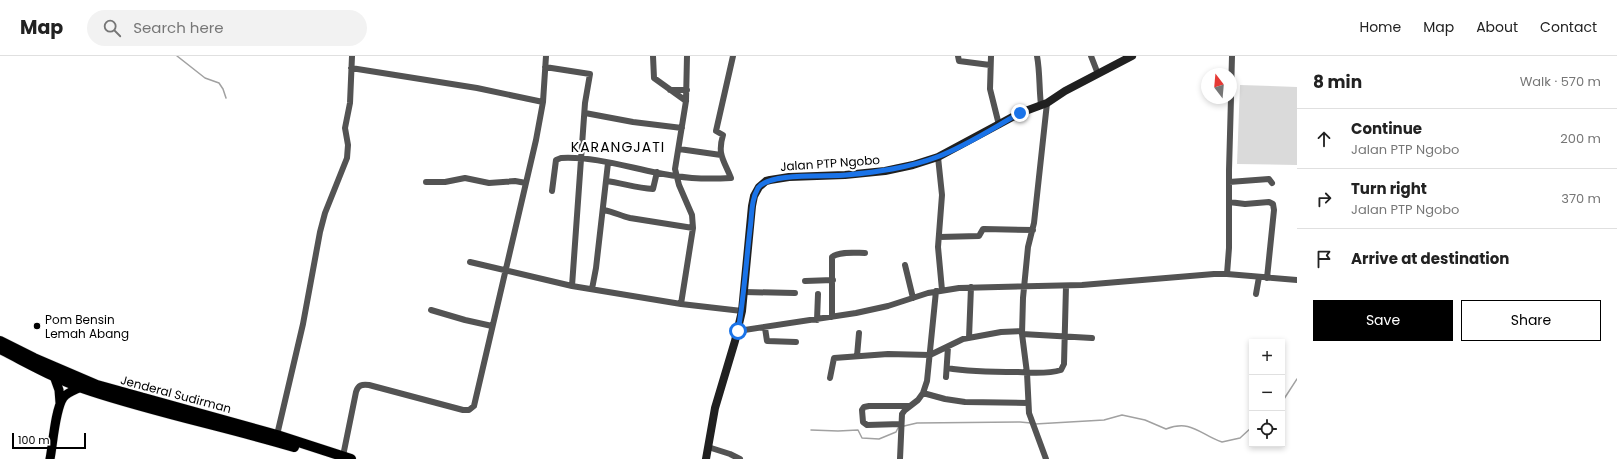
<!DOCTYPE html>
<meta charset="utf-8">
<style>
body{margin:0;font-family:Poppins,sans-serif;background:#f2f2f2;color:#222}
.controls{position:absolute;right:12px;bottom:12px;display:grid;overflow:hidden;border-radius:0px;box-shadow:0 2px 6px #0003}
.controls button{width:36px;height:36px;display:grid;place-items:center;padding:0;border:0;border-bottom:1px solid #e0e0e0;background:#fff;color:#222;font:20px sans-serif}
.compass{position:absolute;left:1201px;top:12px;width:36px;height:36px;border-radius:50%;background:#fff;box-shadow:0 2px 6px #0003;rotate:344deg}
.scale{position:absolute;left:12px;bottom:10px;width:74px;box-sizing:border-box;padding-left:4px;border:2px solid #000;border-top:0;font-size:11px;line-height:14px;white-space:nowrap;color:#000;-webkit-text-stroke:3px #fff;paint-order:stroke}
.stop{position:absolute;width:12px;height:12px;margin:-9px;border:3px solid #1a73e8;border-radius:50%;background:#fff}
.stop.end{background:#1a73e8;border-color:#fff;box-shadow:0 1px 4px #0008}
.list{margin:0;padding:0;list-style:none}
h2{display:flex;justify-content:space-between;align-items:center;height:52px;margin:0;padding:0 16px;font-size:17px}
h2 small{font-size:13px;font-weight:400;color:#767676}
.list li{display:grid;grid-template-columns:26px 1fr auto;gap:12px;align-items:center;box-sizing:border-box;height:60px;padding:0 16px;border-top:1px solid #e0e0e0}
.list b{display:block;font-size:15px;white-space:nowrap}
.list p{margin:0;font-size:13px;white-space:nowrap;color:#767676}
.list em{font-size:13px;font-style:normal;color:#767676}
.actions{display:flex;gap:8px;padding:12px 16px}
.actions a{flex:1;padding:9px 0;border:1px solid #000;border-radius:0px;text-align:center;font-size:14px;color:#000}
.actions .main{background:#000;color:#fff}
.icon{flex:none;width:22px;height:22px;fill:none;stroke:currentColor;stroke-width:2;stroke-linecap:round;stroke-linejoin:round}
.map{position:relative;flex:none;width:1297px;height:403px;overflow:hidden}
header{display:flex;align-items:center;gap:24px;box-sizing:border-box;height:56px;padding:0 20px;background:#fff;border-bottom:1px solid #e0e0e0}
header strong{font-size:19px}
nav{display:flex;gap:22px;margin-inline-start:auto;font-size:14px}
.search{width:280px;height:36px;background:#f2f2f2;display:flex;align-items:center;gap:10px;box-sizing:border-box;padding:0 14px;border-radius:22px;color:#767676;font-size:15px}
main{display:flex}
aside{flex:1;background:#fff}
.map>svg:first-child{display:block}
</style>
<header>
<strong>Map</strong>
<div class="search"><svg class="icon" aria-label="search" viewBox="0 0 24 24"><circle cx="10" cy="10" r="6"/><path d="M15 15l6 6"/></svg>Search here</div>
<nav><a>Home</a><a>Map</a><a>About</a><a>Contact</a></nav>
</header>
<main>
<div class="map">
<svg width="1297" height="403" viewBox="0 0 1297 403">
<rect width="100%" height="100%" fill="#fff"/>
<path fill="#dadada" d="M1240,29l57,2v78l-60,-1z"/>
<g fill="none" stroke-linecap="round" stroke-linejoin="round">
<path stroke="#a1a1a1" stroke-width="1.5" d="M177,0l28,22 14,5 4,6 3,9
M1282,346l15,-23
M1035,368l69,-4 18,-5 23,5 21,9c26,-10 34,6 56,13l18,-4 12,-11
M904,370l13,-3 103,-1 11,1
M811,374l27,1 20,-1 4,8 17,1 17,-7 2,-4 2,-1"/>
<g stroke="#dbdbdb" stroke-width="10">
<path id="primary" d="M54,320l5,14 1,13
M50,403c3,-15 5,-49 13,-61 4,-6 12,-8 18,-11"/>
</g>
<g stroke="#dbdbdb" stroke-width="11">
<path id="trunk" d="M0,285l34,17 63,27 180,50 74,24
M0,293c30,15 59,32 91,42 67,22 136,36 203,56"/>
</g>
<path stroke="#535353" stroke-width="6" d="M653,0l1,22 32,23
M958,0l1,5 31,4
M991,0l-1,33 9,36
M1037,0c3,16 2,32 4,49
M1091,0l7,18
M545,11l45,7 -5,29 -13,183
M351,12l126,20 66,14
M670,34h17
M1231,38l1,-38
M585,57l48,9 49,6
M679,93l42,6
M938,101l4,38 -4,52 4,43
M606,125c16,2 30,7 47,8l4,-17
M426,126h19l20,-4 24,5 26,-2 11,2
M1229,126l40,-3 3,4
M552,135l4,-31 5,-2c39,-2 77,13 115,18 17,3 37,3 55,2 -7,-18 -14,-23 -8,-43l-7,-4 17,-75
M1229,146l16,2 24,-2 4,2 1,6 -7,68
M604,154c10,2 17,6 26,8l63,10
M939,181l40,-1 4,-7h1l49,1
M470,206l102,24 109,18 61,7
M905,209l8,33
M1227,218l2,-26v-78l2,-72
M805,225l28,-1
M592,233l4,-21 12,-105
M744,236l51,1
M1256,238l3,-17
M681,248l12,-76 -1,-13 -13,-30 -4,-16 11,-68 1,-45
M431,254l34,10 27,6
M832,261v-60c7,-6 24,-4 33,-4
M817,264l1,-26
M765,272l2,13 29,1
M738,275l118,-18 32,-7 40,-13 31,-5 123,-3 132,-11h13l70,6
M1022,278l70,4
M969,282l2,-51
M857,300l2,-23
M947,312c23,4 47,4 71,4 14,1 30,2 43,-2l3,-6 2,-78
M946,321l2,-30
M830,322l4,-20 54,-4 42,1 33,-16 38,-7 21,-1
M923,337l22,6 20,3 63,1
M901,368l-34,1 -4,-3 -1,-12 2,-3 5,-1h41
M277,379l26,-111 17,-92 5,-19 22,-55 1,-13 -3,-17 5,-25 2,-47
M708,391l22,7 10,5
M343,400l13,-64c2,-7 6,-8 13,-7l94,25h6l5,-4 62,-266 7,-38 3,-46
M900,403l2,-45 3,-4 13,-10 5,-7 4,-12 9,-90
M1046,403l-17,-46 -2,-40 -5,-39 1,-36 5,-51 6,-24 13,-120"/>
<path stroke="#202020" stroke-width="8" d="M706,403l9,-51 20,-67 7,-30 10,-105 2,-10 5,-9 7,-6 4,-1 19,-3 56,-2 40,-4 28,-6 25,-8 82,-44 27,-10 18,-12 67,-35"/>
<use href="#primary" stroke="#000" stroke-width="9"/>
<use href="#trunk" stroke="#000" stroke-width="10"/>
</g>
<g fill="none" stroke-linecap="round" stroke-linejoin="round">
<path stroke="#1a73e8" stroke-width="5" d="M738,275c6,-34 8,-68 12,-102 2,-14 1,-29 8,-41 11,-16 69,-11 88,-13 31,-3 62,-7 91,-18 29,-11 56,-29 83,-44"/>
</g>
<circle fill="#000" stroke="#fff" stroke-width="1.5" cx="37" cy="270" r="4"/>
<g text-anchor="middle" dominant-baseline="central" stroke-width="4" stroke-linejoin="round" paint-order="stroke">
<g font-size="12" fill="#000" stroke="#fff">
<text transform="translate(830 107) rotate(-4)">Jalan PTP Ngobo</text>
<text transform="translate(176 338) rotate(15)">Jenderal Sudirman</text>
</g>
<g font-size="12" fill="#000" stroke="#fff" text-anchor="start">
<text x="45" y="263">Pom Bensin<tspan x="45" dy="14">Lemah Abang</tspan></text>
</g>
<g font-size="14" letter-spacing="1" fill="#000" stroke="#fff">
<text x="618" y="91">KARANGJATI</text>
</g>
</g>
</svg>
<div class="controls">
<button>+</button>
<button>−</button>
<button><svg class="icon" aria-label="locate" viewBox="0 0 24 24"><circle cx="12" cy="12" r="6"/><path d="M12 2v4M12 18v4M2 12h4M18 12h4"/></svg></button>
</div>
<svg class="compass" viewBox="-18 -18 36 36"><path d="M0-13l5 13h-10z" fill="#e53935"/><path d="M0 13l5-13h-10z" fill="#767676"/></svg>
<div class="scale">100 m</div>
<div class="stop" style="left:738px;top:275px"></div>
<div class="stop end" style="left:1020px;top:57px"></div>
</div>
<aside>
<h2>8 min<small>Walk · 570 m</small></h2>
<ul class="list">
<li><svg class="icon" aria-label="ahead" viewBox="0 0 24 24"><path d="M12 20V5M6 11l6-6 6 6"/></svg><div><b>Continue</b><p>Jalan PTP Ngobo</p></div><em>200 m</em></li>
<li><svg class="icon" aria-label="right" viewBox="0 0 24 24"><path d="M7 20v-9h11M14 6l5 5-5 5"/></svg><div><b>Turn right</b><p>Jalan PTP Ngobo</p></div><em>370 m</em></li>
<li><svg class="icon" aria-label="arrive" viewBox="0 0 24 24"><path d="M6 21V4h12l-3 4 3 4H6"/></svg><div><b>Arrive at destination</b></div></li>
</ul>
<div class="actions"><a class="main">Save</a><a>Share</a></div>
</aside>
</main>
